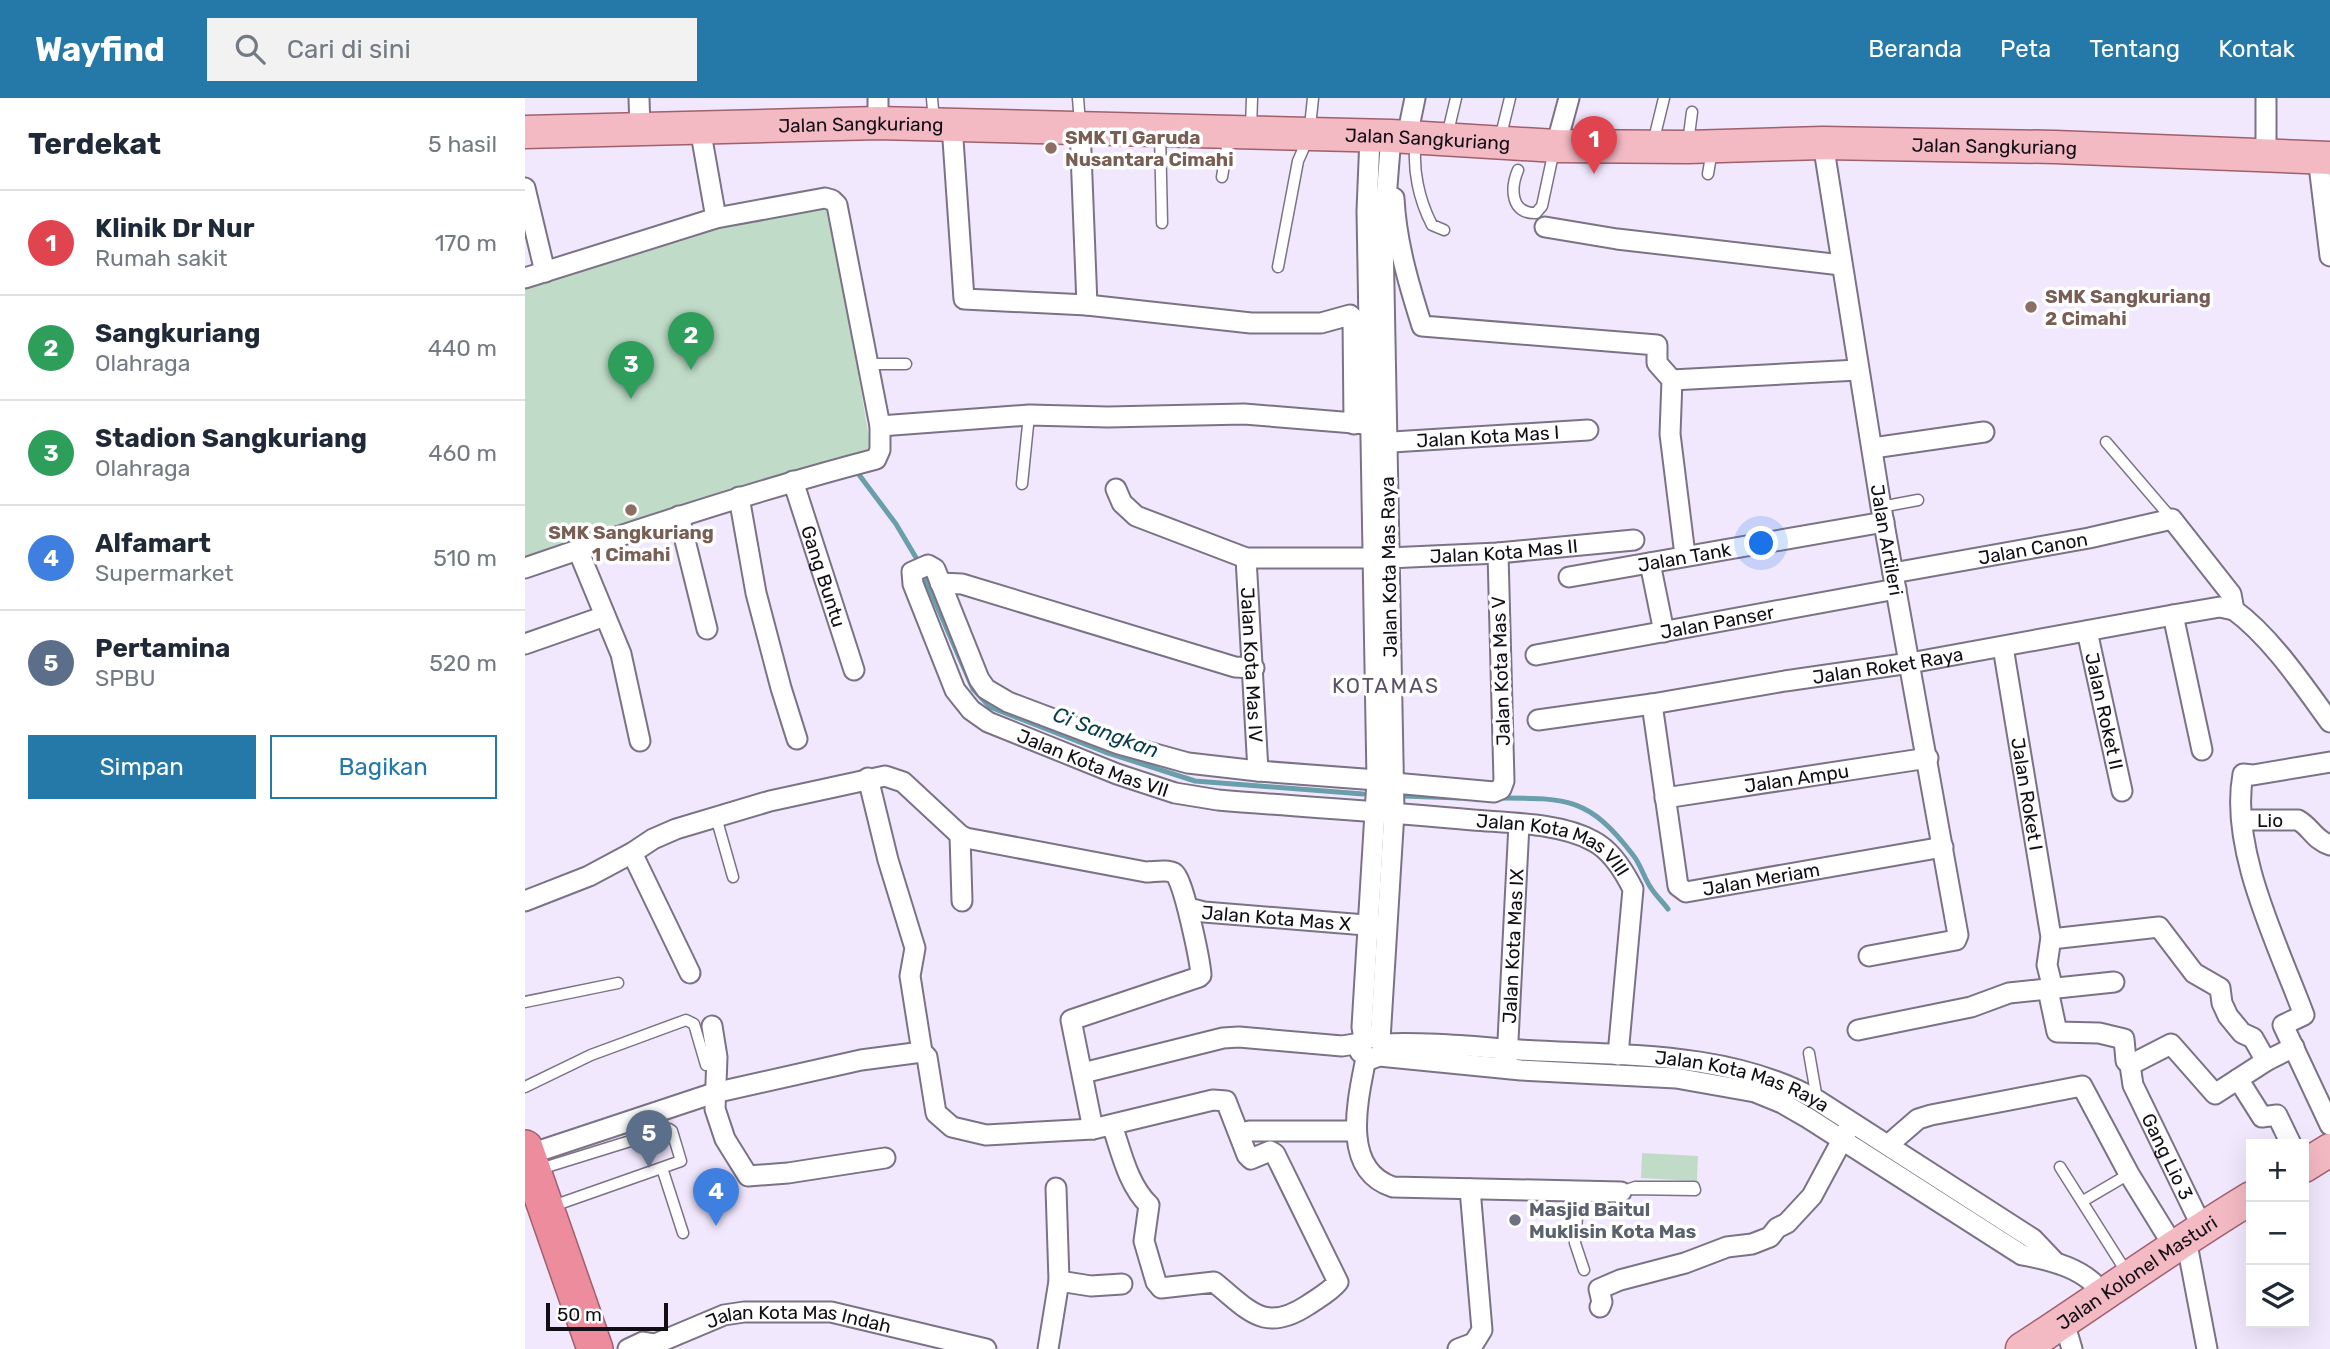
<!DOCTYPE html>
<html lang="id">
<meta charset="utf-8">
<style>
body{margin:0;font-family:Rubik,sans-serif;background:#f2f2f3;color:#1f2937}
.controls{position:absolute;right:21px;bottom:21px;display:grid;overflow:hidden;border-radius:0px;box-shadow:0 7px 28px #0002}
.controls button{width:63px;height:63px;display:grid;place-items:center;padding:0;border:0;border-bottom:2px solid #e0e1e3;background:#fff;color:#1f2937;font:35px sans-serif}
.scale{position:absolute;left:21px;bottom:18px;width:122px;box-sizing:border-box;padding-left:7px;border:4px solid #110e15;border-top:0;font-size:19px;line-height:24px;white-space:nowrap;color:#110e15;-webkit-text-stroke:5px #fff;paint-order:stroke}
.you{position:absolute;left:1237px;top:446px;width:24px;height:24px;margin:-18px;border:5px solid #fff;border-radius:50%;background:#1a73e8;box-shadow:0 0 0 10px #1a73e833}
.badge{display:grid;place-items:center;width:46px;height:46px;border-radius:50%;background:#2579a9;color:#fff;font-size:23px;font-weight:700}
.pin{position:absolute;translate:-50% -58px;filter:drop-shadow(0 2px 4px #0008)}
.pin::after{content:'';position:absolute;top:37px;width:24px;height:21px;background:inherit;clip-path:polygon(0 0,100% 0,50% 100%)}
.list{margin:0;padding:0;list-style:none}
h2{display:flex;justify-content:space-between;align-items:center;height:91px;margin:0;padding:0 28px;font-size:30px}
h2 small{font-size:23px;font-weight:400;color:#747a83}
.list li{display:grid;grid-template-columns:46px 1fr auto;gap:21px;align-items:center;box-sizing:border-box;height:105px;padding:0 28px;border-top:2px solid #e0e1e3}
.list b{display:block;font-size:26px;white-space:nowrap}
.list p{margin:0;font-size:23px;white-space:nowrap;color:#747a83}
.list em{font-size:23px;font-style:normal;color:#747a83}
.actions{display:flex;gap:14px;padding:21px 28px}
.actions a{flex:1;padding:16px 0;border:2px solid #2579a9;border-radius:0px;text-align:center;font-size:24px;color:#2579a9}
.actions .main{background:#2579a9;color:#fff}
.icon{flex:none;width:38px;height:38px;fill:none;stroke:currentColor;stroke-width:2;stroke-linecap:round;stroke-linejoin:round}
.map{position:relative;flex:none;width:1805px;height:1251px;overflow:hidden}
header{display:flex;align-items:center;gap:42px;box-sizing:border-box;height:98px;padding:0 35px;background:#2579a9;color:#fff}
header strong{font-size:33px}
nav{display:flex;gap:38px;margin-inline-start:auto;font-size:24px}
.search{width:490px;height:63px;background:#f2f2f3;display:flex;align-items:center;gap:18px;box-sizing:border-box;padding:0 24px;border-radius:0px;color:#747a83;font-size:26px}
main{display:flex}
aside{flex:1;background:#fff}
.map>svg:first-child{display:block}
</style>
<header>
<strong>Wayfind</strong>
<div class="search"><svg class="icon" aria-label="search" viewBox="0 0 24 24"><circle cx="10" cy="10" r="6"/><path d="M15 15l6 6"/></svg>Cari di sini</div>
<nav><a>Beranda</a><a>Peta</a><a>Tentang</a><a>Kontak</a></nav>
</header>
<main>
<aside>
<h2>Terdekat<small>5 hasil</small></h2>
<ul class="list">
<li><span class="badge" style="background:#e0444e">1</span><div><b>Klinik Dr Nur</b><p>Rumah sakit</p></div><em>170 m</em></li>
<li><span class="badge" style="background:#2e9e5b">2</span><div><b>Sangkuriang</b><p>Olahraga</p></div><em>440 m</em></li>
<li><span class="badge" style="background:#2e9e5b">3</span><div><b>Stadion Sangkuriang</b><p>Olahraga</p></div><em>460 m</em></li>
<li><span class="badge" style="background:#3f7fe0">4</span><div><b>Alfamart</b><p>Supermarket</p></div><em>510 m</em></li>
<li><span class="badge" style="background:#5c6f8a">5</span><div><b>Pertamina</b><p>SPBU</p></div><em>520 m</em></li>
</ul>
<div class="actions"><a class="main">Simpan</a><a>Bagikan</a></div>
</aside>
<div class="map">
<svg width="1805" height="1251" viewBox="0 0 1805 1251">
<rect width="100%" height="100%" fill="#f2e8fe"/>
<path fill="#c0dcc8" d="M304,106l42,245 -346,112v-271l178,-58z
M1117,1055l56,3 -1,25 -56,-3z"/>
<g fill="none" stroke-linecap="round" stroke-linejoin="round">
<path stroke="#699eab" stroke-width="5" d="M328,375l4,-1 39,52 22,37
M398,476l50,115 17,18 115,45 90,29 168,13
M878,698l57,2
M973,700c69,0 91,-1 135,57 8,10 11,23 18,33 5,8 12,14 17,21"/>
<g stroke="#7b7285" stroke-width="13">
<path id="lane" d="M407,0l2,24
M553,0l2,25
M726,30l1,-30
M635,35l2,90
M922,38l9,-38
M975,41l10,-41
M891,42c-4,29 3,60 16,85l12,5
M1128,45l11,-45
M1163,45l4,-31
M993,72c-8,19 -7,44 18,43l6,-7 12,-56
M1183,76l4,-24
M697,79l7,-42
M753,169l20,-106 11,-25 4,-38
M342,266h39
M1581,344l66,77
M497,386l7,-69
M1356,409l37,-7
M191,719l17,60
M0,904l93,-19
M1284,955l8,46
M0,989l66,-32 95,-35 8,4 12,41
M1535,1069l67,106
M137,1070l21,65
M15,1071l129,-40 3,2 9,30 -128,45
M1054,1093l-4,52 9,27
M1096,1094l14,-5h59l1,3 -66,-1
M1558,1103l46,-27"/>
</g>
<g stroke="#7b7285" stroke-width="23">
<g id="street">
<path d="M114,0l1,31"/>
<path d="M353,0v25"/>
<path d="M1741,0v57"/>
<path d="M427,27l12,174 123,6 164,18h70l29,-8 3,3 1,106"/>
<path d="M555,29l7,178"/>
<path d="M175,30l16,90"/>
<path d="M882,39l8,-39"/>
<path id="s1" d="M1298,45l58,364 77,428 -2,5 -87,16"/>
<path d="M1031,48l13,-48"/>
<path d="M1793,59l12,99"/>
<path d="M0,90l20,84"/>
<path d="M869,100c2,44 15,87 28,128l235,19v18l15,17 -2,54 15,121"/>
<path d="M1020,129l72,12 224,26"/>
<path d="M0,180l191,-60 109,-20 7,2 5,5 43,221v24l-4,9c-119,31 -235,69 -351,109"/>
<path d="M1147,282l186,-10"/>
<path d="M355,328l149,-11 79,2 136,-3 122,10"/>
<path id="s2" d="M851,345l212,-13"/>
<path d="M1348,350l111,-16"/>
<path id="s3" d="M268,383l61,189"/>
<path id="s4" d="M591,391l6,14 14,13 110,42h142l110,-5 136,-13"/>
<path d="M214,399l17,96 25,95 16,51"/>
<path d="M154,418l28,113"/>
<path d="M53,452l43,104 19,87"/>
<path id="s5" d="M721,460l12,213"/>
<path d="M1125,465l14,69"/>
<path id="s6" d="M1368,475l196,-35 83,-19 59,75 3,16c37,27 69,75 96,112"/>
<path id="s7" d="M1044,479l315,-55"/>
<path d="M415,485l22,1 273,83 19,1"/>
<path d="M1648,517l29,135"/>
<path id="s8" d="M1562,533l35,160"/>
<path d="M0,546l80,-28"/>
<path id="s9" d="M1478,549l48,290 -4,28 6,24"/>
<path id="s10" d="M1011,557l360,-66"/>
<path id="s11" d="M1127,606l26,182 8,6 257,-45"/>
<path id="s12" d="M1013,622l114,-16 133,-23 125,-18 263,-48 47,-8 14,3"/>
<path d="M1805,664l-77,13 -10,-1c-14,75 35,171 61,241l-21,10 47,100"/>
<path d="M343,680l20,82 27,88 -5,28 12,76 5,5 9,56 16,14 34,8 107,-6 120,-29 13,1 21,54 4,4 19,-8 5,3 63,128c-8,10 -20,16 -30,23 -44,29 -59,5 -94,-23l-53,6 -5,-6 -12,-41 5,-36c-21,-20 -28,-54 -37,-80"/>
<path id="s13" d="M852,682l-119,-9 -70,-8 -69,-19 -111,-42 -22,-13 -7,-10 -44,-110 -7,-4 -16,7 1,12 42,106 16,20 17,12 129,52 58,19 43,7c85,7 170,12 255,20 36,3 88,3 120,21 18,9 31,30 40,48l-15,166"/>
<path d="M869,685l100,9 7,-3 3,-8 -6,-228"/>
<path id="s14" d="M1140,700l263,-40"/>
<path id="s15" d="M1717,722h56c13,7 16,20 32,25"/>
<path d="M435,737l2,66"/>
<path d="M107,755l58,120"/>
<path d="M0,803l64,-25 43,-23 21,-14 23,-10 94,-28 115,-25 18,6 57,53 6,3 180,34c8,0 21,-3 28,1 9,4 26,88 27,102l-2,2 -128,43 22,109"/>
<path id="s16" d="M663,810l16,4 174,14"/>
<path d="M1526,841l108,-12 35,46 26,15 2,15 6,13 14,17 11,5 13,23"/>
<path id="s17" d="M1523,892l9,42 42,1 25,6 2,22 4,4 3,20 69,142"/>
<path d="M187,928l5,31 -2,52 10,30 23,37 40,-3 97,-15"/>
<path d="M1333,932l113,-23 38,-14 105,-11"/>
<path d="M839,941l-2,-12 15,-247 -10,-569 3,-74"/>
<path d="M855,942l14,-228 -11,-576 8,-100"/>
<path id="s18" d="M857,946c46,-2 93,3 138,6 100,6 207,0 297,50l216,139 20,21"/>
<path d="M854,958l4,-7 -3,-9 -8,-3 -8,2 -4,13 11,7 8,-3 142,14 155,8 79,14 27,11 26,15 214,137c29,5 66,14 82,41"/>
<path d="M841,960c-8,41 -26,112 27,129l228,5"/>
<path id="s19" d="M982,962l12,-236"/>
<path d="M1605,967l41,-21 44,50 51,-33 28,-14"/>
<path d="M566,973l132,-33 16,-1 103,9 19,-3"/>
<path d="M1713,981l24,38 15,-2 14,29"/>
<path d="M724,1033h106"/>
<path d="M1363,1047l30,-26 13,-4 151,-29 47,88 45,73"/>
<path d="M2,1057l187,-62 147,-33 61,-8"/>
<path d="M1661,1141l21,110"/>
<path d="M534,1183l32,5 31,-2"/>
<path d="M1075,1209l2,-5 -3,-13 21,-9 65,-17 42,-16 25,-3 18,-7 7,-9 10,-5 25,-27 36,-67"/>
<path d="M1539,1224l8,27"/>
<path d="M103,1251l15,-7 12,2"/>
<path id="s20" d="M126,1251l4,-5 69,-29 20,-3h87l155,37"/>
<path d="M523,1251l11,-68 -3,-93"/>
<path d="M933,1251l16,-6 8,-13 -12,-141"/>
</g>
</g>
<g stroke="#9f606d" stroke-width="35">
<g id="primary">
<path id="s21" d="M0,34l353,-9 513,13 165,10 132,1 135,-4 232,4 275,11"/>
<path d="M1779,1068l26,-16"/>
<path id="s22" d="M1497,1251c77,-50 151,-104 229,-151"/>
</g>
</g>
<g stroke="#9f606d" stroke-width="38">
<path id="highway" d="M0,1050l70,201"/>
</g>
<use href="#lane" stroke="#fff" stroke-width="10"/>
<use href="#street" stroke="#fff" stroke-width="19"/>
<use href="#primary" stroke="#f4bac4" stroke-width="32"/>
<use href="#highway" stroke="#ec8c9c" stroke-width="35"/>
</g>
<g fill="#8d6e63" stroke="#fff" stroke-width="2.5">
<circle cx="526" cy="50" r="7"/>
<circle cx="1506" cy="209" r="7"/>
<circle cx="106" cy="412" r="7"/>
</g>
<circle fill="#6b7280" stroke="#fff" stroke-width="2.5" cx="990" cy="1122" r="7"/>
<g text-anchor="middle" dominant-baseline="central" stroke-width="7" stroke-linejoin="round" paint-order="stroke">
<g font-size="19" fill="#110e15" stroke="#fff">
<text stroke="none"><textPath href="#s21" startOffset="336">Jalan Sangkuriang</textPath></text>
<text stroke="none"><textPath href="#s21" startOffset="903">Jalan Sangkuriang</textPath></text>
<text stroke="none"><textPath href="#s21" startOffset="1470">Jalan Sangkuriang</textPath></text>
<text stroke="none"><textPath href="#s2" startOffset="112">Jalan Kota Mas I</textPath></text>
<text stroke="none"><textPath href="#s1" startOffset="402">Jalan Artileri</textPath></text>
<text stroke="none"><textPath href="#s6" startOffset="142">Jalan Canon</textPath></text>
<text stroke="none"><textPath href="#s4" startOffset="410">Jalan Kota Mas II</textPath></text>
<text stroke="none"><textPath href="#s7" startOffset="117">Jalan Tank</textPath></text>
<text transform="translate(864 469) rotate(-91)">Jalan Kota Mas Raya</text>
<text stroke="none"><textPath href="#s3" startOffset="100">Gang Buntu</textPath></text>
<text stroke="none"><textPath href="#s10" startOffset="184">Jalan Panser</textPath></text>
<text stroke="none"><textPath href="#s5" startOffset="107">Jalan Kota Mas IV</textPath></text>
<text stroke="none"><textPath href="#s12" startOffset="354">Jalan Roket Raya</textPath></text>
<text transform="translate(976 573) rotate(-92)">Jalan Kota Mas V</text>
<text stroke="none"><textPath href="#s8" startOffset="82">Jalan Roket II</textPath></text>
<text stroke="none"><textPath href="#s13" startOffset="847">Jalan Kota Mas VII</textPath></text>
<text stroke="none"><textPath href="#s14" startOffset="133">Jalan Ampu</textPath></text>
<text stroke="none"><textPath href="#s9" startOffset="149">Jalan Roket I</textPath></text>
<text stroke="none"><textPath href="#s15" startOffset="28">Lio</textPath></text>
<text stroke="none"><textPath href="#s13" startOffset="1320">Jalan Kota Mas VIII</textPath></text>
<text stroke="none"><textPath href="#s11" startOffset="270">Jalan Meriam</textPath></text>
<text stroke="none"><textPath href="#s16" startOffset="89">Jalan Kota Mas X</textPath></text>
<text stroke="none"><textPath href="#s19" startOffset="114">Jalan Kota Mas IX</textPath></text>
<text stroke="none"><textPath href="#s18" startOffset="364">Jalan Kota Mas Raya</textPath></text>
<text stroke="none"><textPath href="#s17" startOffset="238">Gang Lio 3</textPath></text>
<text stroke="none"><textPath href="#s22" startOffset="138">Jalan Kolonel Masturi</textPath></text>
<text stroke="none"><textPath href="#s20" startOffset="156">Jalan Kota Mas Indah</textPath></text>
</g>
<g font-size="19" font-weight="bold" fill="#785e54" stroke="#fff" text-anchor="start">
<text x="540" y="39">SMK TI Garuda<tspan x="540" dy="22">Nusantara Cimahi</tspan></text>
<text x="1520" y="198">SMK Sangkuriang<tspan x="1520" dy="22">2 Cimahi</tspan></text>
<text x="106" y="434" text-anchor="middle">SMK Sangkuriang<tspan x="106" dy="22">1 Cimahi</tspan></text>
</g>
<g font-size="19" font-weight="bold" fill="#5b616d" stroke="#fff" text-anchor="start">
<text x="1004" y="1111">Masjid Baitul<tspan x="1004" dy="22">Muklisin Kota Mas</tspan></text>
</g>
<g font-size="21" letter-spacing="2" fill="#5a5164" stroke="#fff">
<text x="861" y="587">KOTAMAS</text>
</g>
<g font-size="21" font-style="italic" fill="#093d47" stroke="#fff">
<text transform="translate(581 634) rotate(20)">Ci Sangkan</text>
</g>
</g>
</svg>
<div class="controls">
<button>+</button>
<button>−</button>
<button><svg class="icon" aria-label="layers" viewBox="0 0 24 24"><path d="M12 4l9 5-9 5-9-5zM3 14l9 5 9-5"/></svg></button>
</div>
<div class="scale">50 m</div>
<div class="you"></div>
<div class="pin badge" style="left:1069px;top:76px;background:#e0444e">1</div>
<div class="pin badge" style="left:166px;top:272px;background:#2e9e5b">2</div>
<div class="pin badge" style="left:106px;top:301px;background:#2e9e5b">3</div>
<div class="pin badge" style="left:191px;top:1128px;background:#3f7fe0">4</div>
<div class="pin badge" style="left:124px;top:1070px;background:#5c6f8a">5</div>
</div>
</main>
